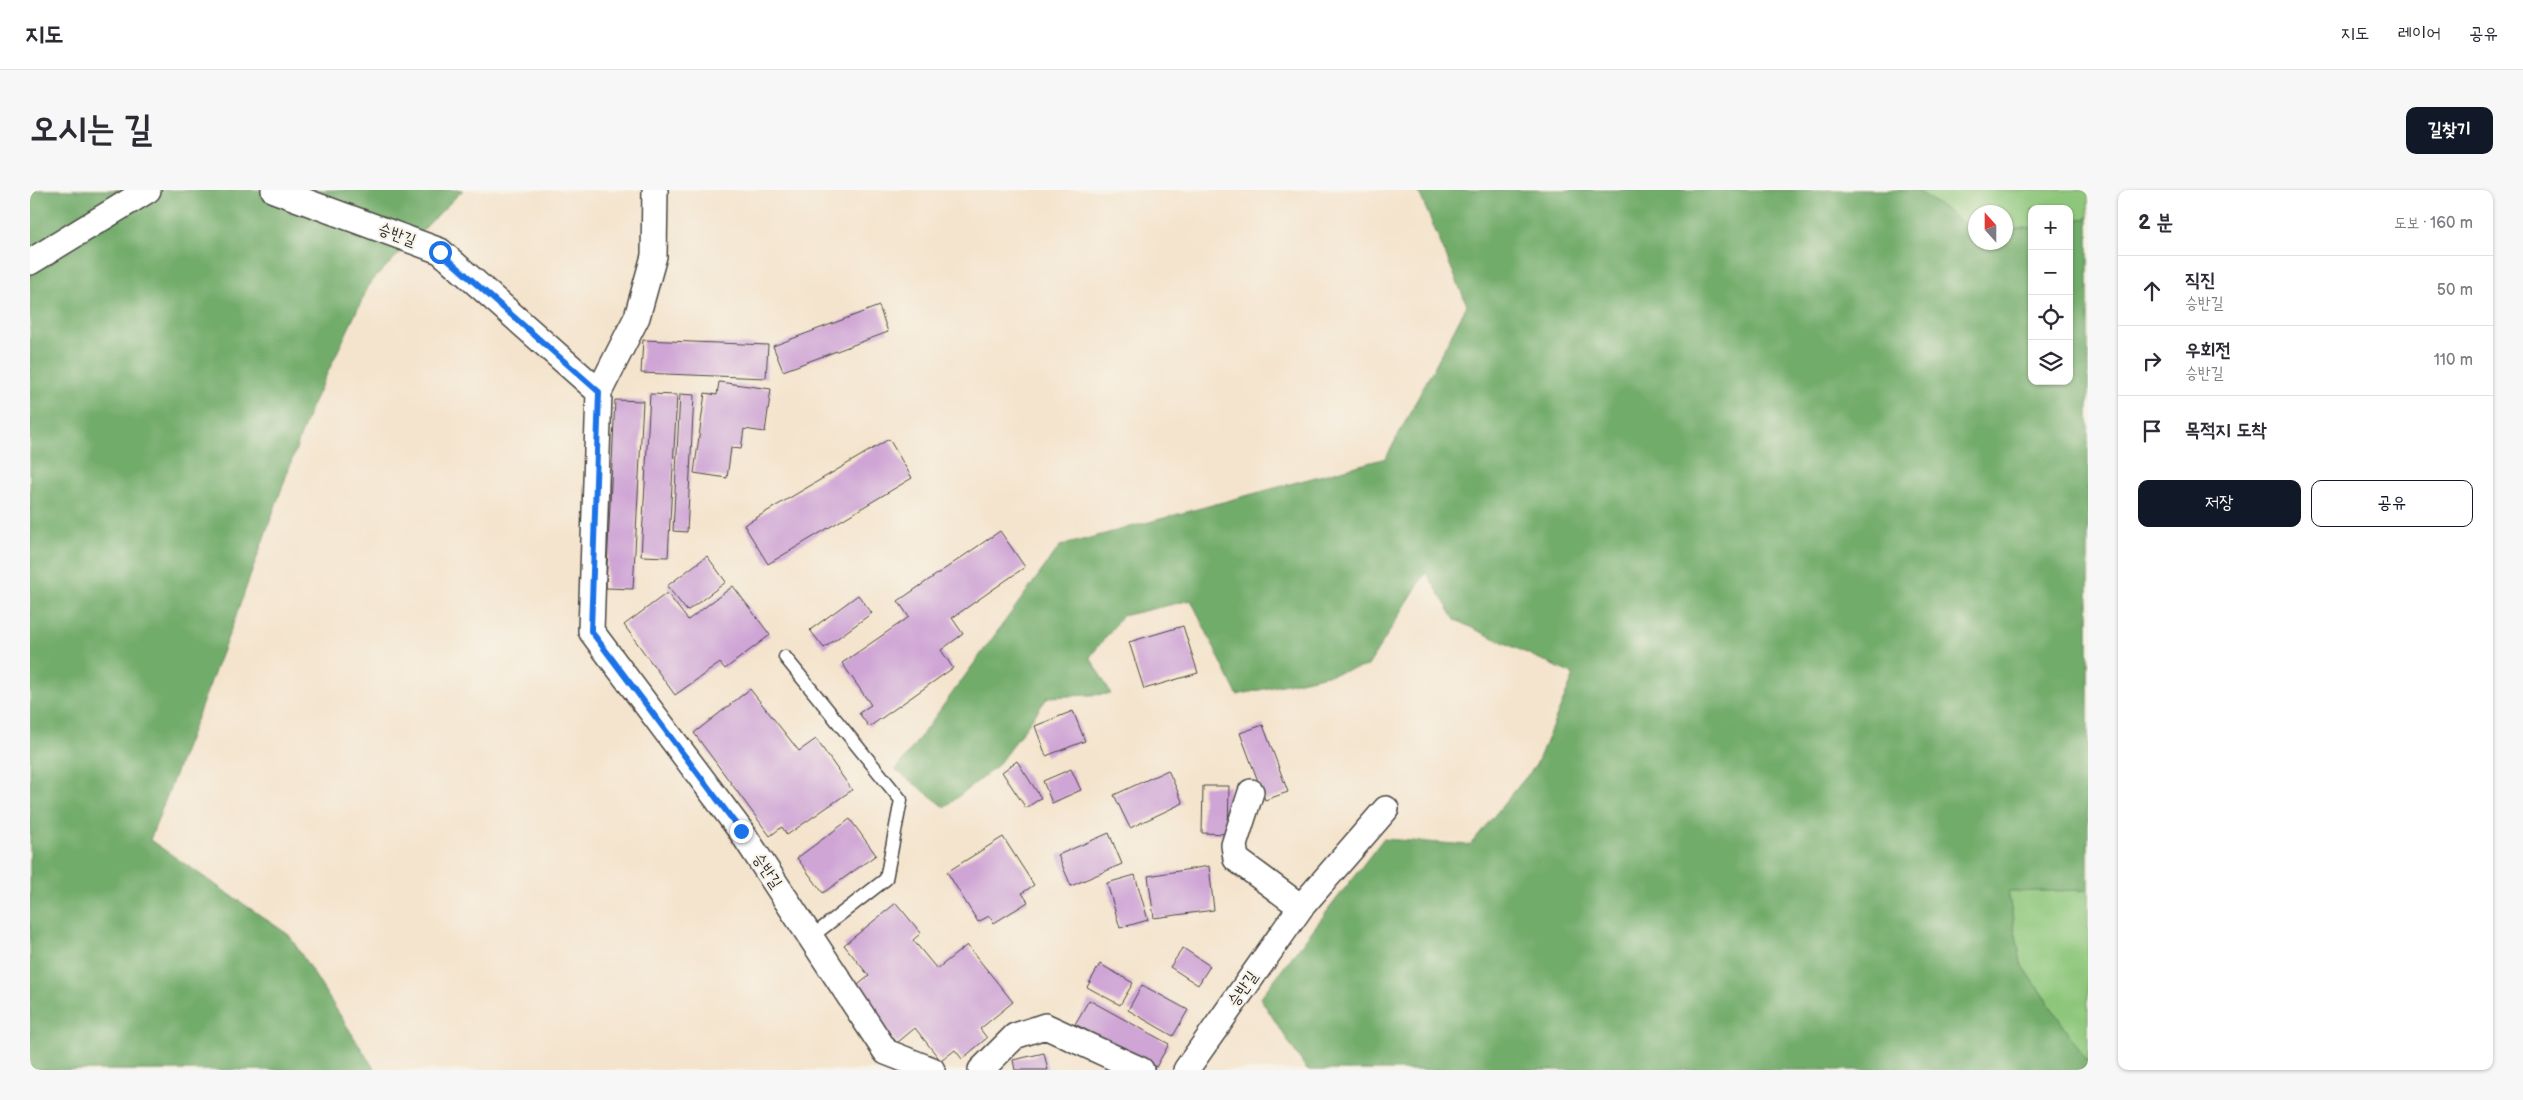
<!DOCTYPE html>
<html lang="ko">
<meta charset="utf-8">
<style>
body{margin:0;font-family:"Balsamiq Sans","Poor Story",sans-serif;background:#f7f7f7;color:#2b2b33}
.controls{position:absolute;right:15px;top:15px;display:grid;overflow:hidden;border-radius:10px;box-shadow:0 1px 4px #0004}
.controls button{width:45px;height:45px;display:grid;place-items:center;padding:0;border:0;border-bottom:1px solid #e1e1e2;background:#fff;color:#2b2b33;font:25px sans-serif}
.compass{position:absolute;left:1938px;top:15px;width:45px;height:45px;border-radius:50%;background:#fff;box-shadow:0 1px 4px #0004;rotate:339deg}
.stop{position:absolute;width:15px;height:15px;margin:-11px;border:4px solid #1a73e8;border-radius:50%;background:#fff}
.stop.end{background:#1a73e8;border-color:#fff;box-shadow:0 1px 5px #0008}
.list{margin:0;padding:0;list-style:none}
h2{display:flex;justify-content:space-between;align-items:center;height:65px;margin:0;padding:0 20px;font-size:21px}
h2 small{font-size:16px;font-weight:400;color:#7c7c81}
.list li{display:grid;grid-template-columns:32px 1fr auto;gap:15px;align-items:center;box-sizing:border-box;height:70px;padding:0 20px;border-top:1px solid #e1e1e2}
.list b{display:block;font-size:19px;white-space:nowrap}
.list p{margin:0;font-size:16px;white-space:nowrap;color:#7c7c81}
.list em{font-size:16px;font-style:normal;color:#7c7c81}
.actions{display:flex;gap:10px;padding:15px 20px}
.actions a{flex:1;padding:11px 0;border:1px solid #111827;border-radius:10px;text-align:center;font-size:18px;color:#111827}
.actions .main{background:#111827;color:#fff}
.icon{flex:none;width:28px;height:28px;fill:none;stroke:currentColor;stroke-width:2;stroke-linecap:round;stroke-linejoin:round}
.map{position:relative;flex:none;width:2058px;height:880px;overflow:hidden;border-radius:10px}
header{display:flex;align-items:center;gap:30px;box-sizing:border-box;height:70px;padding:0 25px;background:#fff;border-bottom:1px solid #e1e1e2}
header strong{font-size:24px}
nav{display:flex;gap:28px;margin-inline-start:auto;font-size:18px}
.intro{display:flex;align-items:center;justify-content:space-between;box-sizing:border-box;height:120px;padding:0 30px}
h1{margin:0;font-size:35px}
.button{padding:12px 22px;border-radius:10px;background:#111827;color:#fff;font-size:18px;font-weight:700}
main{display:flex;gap:30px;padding:0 30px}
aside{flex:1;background:#fff;border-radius:10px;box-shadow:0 1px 4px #0004}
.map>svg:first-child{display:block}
</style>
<header>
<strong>지도</strong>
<nav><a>지도</a><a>레이어</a><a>공유</a></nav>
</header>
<div class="intro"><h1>오시는 길</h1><a class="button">길찾기</a></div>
<main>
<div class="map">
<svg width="2058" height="880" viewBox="0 0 2058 880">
<rect width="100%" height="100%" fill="#f7f3e8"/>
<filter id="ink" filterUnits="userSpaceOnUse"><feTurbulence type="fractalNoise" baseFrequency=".02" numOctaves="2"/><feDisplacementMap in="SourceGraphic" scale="10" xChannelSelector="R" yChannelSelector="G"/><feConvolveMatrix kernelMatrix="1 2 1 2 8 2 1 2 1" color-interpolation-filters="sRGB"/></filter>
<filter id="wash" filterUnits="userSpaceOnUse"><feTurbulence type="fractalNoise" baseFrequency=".0096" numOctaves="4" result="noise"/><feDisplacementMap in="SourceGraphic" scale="20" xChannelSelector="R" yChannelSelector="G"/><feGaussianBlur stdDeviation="1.12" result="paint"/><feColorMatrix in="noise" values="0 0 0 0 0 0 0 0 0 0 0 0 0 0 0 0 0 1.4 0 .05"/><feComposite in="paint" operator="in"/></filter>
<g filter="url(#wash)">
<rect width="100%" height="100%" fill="#f4e4cd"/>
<path fill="#8ec77b" stroke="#5c7953" d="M1887,0h171v28l-19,3v-12h-37v18l-26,4v-19h-30l-1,19z
M2058,700v172l-67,-99 -13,-71z"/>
<path fill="#72ac6b" stroke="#4e6c4b" d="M0,0h433l-93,93 -60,127 -77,214 -83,216 139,95 86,135h-345z
M1388,0h499l58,41 1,11h30v-11l26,-4v154h37v-160l19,-3v672l-80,2 13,71 67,99v8h-781l-47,-72 123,-159 87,6 66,-80 38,-90 -119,-55 -29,-48 -58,94 -131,29 -46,-95 -69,16 -32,41 21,37 -63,3 -51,69 -52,41 -49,-37 164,-224 326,-88 81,-153z"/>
<g id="blocks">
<path fill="#cfa5d5" d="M849,116l9,26 -105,39 -10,-25z
M613,150l125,5 -2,33 -125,-5z
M689,192l52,7 -6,43 -21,-3 -3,20 -10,-1 -4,30 -33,-5 11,-80 12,2z
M620,204l27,1 -9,162 -27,-1z
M650,204l14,1 -7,137 -14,-1z
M585,210l28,1 -10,188 -27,-1z
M859,249l23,39 -144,86 -24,-39z
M970,341l25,36 -73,51 11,16 -22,16 12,18 -84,59 -10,-14 12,-8 -29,-42 67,-46 -11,-16z
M677,366l19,26 -39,29 -20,-25z
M703,396l37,49 -45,34 -5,-6 -45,32 -51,-70 43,-32 21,27z
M828,405l14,18 -48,35 -14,-18z
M1153,436l15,47 -54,16 -15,-47z
M720,499l49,62 17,-12 36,51 -65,45 -5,-8 -12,9 -76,-103z
M1043,521l12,30 -39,15 -11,-30z
M1233,535l25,67 -23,8 -25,-67z
M987,571l24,37 -15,10 -24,-36z
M1041,579l10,21 -29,13 -9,-22z
M1138,580l15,33 -53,25 -16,-33z
M1173,596h26l-1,48 -26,-1z
M820,629l26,36 -53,38 -26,-35z
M1079,643l13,31 -51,22 -13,-31z
M973,647l31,48 -12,8 6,9 -34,21 -5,-7 -11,6 -31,-50z
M1179,676l5,44 -60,8 -6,-42z
M1105,685l13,45 -28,8 -13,-45z
M866,713l25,30 -8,7 24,29 30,-24 46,57 -33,27 7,9 -25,21 -7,-9 -14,11 -26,-33 -18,15 -44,-54 16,-13 -25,-31z
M1153,758l27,18 -12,19 -28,-18z
M1070,774l33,19 -13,22 -33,-18z
M1112,795l46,25 -15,26 -45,-26z
M1059,810l80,44 -13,23 -81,-43z
M1014,863l4,17h-33l-2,-10z"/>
</g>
</g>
<g filter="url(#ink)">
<use href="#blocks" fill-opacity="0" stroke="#494743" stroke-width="1"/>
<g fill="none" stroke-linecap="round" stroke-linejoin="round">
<g stroke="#494743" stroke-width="15">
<path id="lane" d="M755,467l116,143 -15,79 -75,58"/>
</g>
<g stroke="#494743" stroke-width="28">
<path id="street" d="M244,0l166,61 159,141 -8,239 150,200 145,221 46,18
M0,72l118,-72
M569,202l38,-75 17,-61 1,-66
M1221,602l-17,53 2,14 65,48
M951,880l34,-34 30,-10 96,44
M1156,880l115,-163 85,-98"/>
</g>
<use href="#lane" stroke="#fff" stroke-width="12"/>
<use href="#street" stroke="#fff" stroke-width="25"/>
</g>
</g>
<g fill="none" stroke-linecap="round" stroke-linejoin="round" filter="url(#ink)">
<path stroke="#1a73e8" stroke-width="6" d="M410,62l159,140 -8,239 150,200"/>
</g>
<g text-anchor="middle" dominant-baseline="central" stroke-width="4.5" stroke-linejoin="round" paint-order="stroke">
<g font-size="16" fill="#2b2b2b" stroke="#f7f3e8">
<text transform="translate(367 45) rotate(20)">승반길</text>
<text transform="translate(737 681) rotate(56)">승반길</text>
<text transform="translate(1213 799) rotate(-55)">승반길</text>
</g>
</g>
</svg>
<div class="controls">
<button>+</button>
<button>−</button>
<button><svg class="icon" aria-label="locate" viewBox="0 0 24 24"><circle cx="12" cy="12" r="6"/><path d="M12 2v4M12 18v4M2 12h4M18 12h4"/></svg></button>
<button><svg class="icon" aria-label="layers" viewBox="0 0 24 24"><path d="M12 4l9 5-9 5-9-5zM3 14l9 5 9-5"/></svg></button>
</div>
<svg class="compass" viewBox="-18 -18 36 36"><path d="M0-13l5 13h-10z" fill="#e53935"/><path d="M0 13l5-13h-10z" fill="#7c7c81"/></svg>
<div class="stop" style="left:410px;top:62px"></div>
<div class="stop end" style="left:711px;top:641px"></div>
</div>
<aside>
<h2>2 분<small>도보 · 160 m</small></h2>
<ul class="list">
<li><svg class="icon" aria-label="ahead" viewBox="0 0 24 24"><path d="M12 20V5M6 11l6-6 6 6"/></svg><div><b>직진</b><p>승반길</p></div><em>50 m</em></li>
<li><svg class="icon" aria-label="right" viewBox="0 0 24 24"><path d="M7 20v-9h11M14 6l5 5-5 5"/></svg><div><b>우회전</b><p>승반길</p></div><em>110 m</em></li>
<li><svg class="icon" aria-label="arrive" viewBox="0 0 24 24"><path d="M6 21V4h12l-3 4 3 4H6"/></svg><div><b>목적지 도착</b></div></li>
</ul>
<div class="actions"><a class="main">저장</a><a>공유</a></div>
</aside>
</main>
